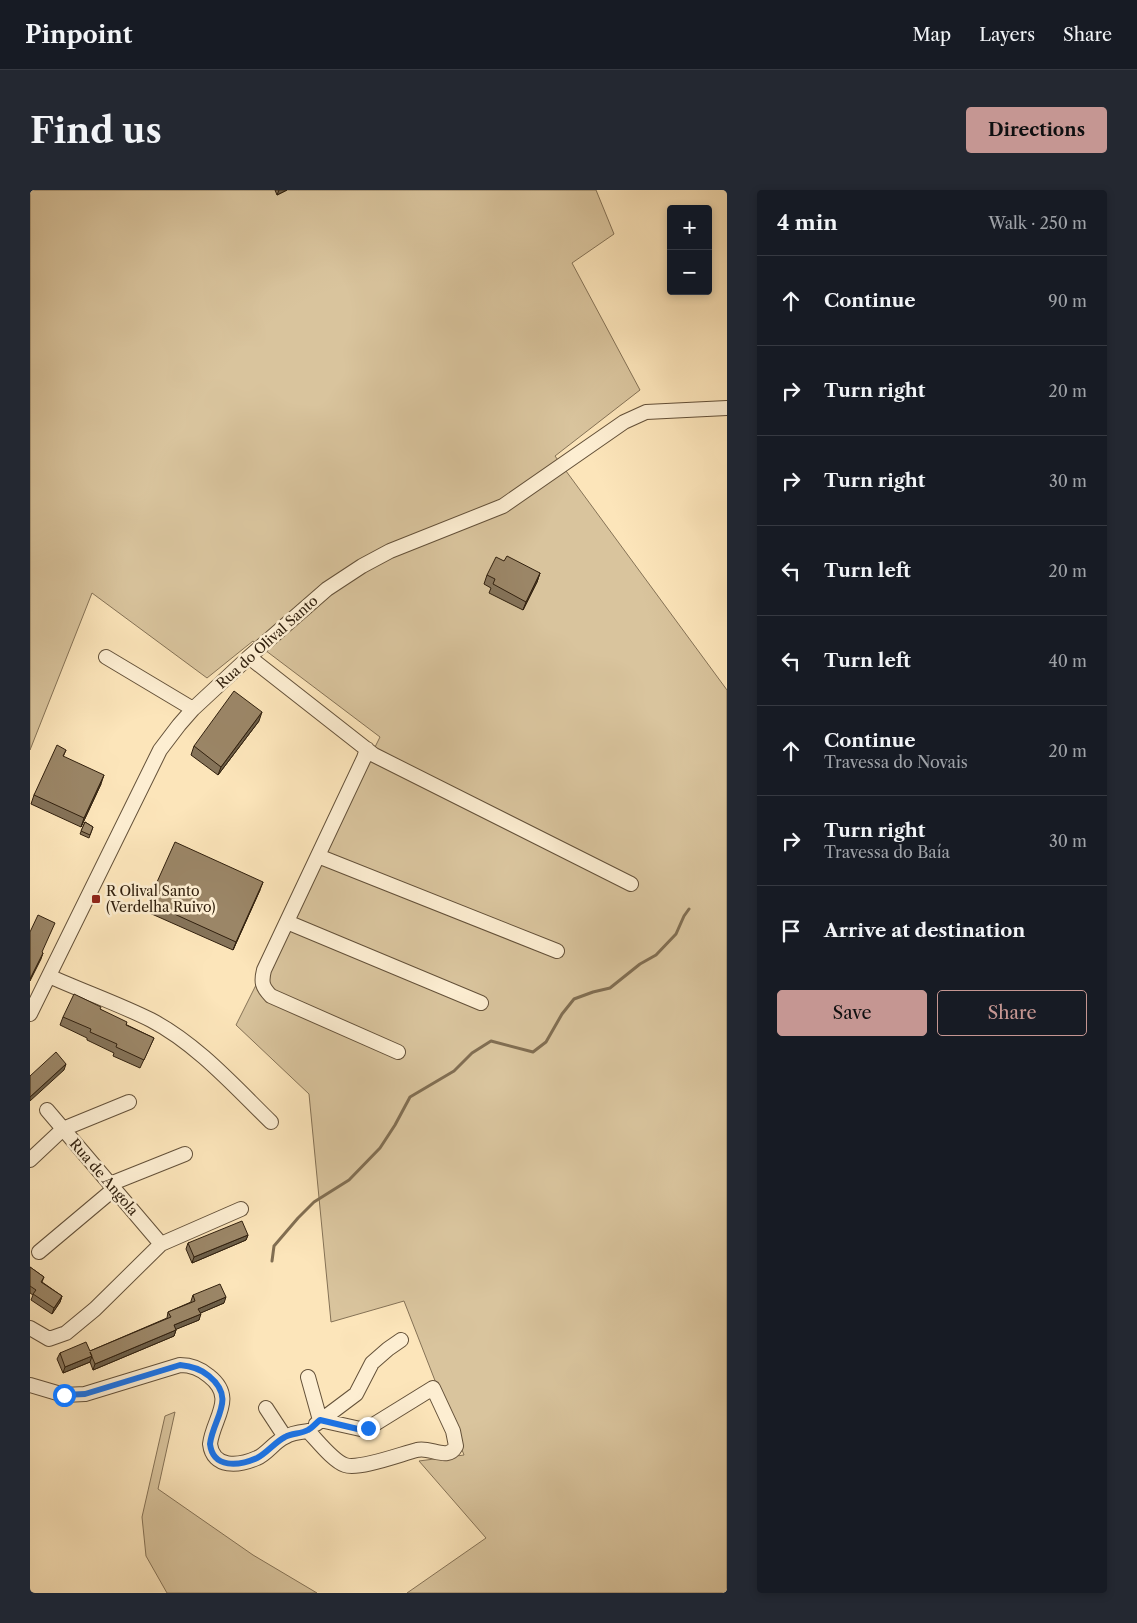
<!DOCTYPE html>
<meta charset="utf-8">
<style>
body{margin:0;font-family:"Libre Caslon Text",serif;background:#242831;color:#f1f3f6}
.controls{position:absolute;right:15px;top:15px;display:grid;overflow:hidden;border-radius:5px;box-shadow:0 2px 8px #0003}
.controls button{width:45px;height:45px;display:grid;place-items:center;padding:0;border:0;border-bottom:1px solid #363941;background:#171b24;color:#f1f3f6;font:25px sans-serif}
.stop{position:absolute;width:15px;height:15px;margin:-11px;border:4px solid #1a73e8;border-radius:50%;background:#fff}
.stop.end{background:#1a73e8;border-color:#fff;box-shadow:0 1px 5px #0008}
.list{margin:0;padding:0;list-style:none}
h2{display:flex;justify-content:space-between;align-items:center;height:65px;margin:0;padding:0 20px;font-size:21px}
h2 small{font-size:16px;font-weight:400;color:#9ea1a6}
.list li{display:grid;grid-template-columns:32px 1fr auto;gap:15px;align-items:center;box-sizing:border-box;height:90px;padding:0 20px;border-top:1px solid #363941}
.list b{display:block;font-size:19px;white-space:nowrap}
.list p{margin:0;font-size:16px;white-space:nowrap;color:#9ea1a6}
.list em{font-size:16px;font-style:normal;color:#9ea1a6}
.actions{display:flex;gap:10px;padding:15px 20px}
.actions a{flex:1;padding:11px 0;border:1px solid #c59692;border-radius:5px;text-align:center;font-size:18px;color:#c59692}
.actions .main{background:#c59692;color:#111}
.icon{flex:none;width:28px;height:28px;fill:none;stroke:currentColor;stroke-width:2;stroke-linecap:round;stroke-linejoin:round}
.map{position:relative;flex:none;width:697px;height:1403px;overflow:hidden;border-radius:5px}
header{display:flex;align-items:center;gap:30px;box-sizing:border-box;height:70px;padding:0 25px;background:#171b24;border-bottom:1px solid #363941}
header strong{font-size:24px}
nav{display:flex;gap:28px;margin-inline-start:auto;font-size:18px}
.intro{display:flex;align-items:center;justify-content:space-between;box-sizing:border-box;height:120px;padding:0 30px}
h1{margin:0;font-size:35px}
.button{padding:12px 22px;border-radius:5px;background:#c59692;color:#111;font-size:18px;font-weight:700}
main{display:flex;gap:30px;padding:0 30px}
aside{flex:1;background:#171b24;border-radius:5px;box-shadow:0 2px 8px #0003}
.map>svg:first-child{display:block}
</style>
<header>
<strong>Pinpoint</strong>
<nav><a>Map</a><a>Layers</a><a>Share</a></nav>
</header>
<div class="intro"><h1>Find us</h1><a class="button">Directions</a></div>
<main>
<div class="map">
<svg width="697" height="1403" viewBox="0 0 697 1403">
<rect width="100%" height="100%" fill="#fce5ba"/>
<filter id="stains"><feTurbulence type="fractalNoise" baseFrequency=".004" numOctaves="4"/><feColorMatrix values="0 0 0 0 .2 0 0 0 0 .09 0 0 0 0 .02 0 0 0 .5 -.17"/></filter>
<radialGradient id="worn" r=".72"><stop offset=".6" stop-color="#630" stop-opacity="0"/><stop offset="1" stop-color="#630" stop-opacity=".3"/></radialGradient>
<path fill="#d9c49d" stroke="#857256" d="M0,0h566l18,44 -42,29 68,127 -85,66 172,234v903h-320l79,-55 -67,-77 45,-6 -60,-154 -73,21 -22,-228 -73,-69 144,-288 -127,-96 -46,37 -115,-85 -62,157z
M145,1222l-17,77 95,66 64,38h-150l-21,-37 -4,-39 23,-101z"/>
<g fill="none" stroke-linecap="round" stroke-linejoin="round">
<path stroke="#816e52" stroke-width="3" d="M242,1071l2,-15 24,-28 16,-16 35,-22 31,-32 15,-23 15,-28 44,-26 18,-18 19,-12 42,11 13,-10 16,-28 12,-15 19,-7 17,-4 30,-24 16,-9 20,-21 8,-18 5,-7"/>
<g stroke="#645139" stroke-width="16">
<path id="minor" d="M76,467l87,52
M219,467l125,98 257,129
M337,559l-3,9 -100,212c-3,12 -2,17 7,26l127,56
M288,666l239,95
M257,732l194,81
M19,786c33,15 70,28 102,44 46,24 84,67 120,102
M0,824l130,-264 19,-25 14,-16 56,-52 78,-68 35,-23 28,-15 113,-45 121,-84 22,-10 81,-4
M17,920l114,134
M0,970l33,-31 66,-27
M80,994l75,-30
M9,1062l75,-63
M0,1138l19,11 17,-6 29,-24 66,-65 80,-35
M278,1187l12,43
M0,1195l34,10 21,-1 95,-29c11,0 21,4 29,11 28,22 4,42 1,68 3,25 29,22 47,14 10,-4 17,-16 28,-21 6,-4 15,-5 23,-6 9,9 25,30 37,34 14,5 56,-11 72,-15 13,-4 31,12 39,-4l-3,-15 -20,-43 -68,42 -45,-10
M236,1218l19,29
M286,1234l40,-30 16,-31 16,-14 13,-9"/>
</g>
<use href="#minor" stroke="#fdeed2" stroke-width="14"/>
</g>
<path fill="#857359" stroke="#31200e" d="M245,0h12l-10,5z
M474,371l36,12 -3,9 -14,28 -34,-17 2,-5 -7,-4 3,-9z
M229,531l-41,54 -27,-20 3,-9z
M36,560l-3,7 38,27 -20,43 -50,-23 3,-9z
M55,632l8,5 -4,11 -9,-4z
M230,700l-27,60 -88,-39 3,-9z
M70,819l27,16 27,13 -14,30 -27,-12 1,-3 -27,-13v-2l-27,-13 3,-8z
M218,1045l-2,5 -54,23 -6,-14 2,-6z
M0,1077l14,10 -2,5 20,14 -2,6 -8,12 -21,-14 2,-5 -3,-2z
M163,1105l31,8 -24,10 -1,7 -23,9v1l-2,6 -81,34 -3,-8 -27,11 -6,-14 3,-6 30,-2 77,-33 1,-6 23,-10v-1z"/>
<path fill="#6c5e48" stroke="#31200e" d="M249,0h8l-10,5z
M510,383l-3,9 -14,28 3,-8z
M232,522l-3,9 -41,54 3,-8z
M74,585l-3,9 -20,43 3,-9z
M233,692l-3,8 -27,60 3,-8z
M13,763l-2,6 -11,22v-2z
M36,874l-2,6 -34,31v-4z
M218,1045l-2,5 -54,23 2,-6z
M32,1106l-2,6 -8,12 2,-6z
M196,1107l-2,6 -28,12 2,-6z
M171,1124l-2,6 -27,11 2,-6z
M146,1140l-2,6 -81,34 2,-6z
M62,1166l-2,6 -27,11 2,-6z"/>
<path fill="#9b8667" stroke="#31200e" d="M477,366l33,17 -14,29 -33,-18 2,-5 -8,-4 9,-18 8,4z
M204,501l28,21 -41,55 -27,-21z
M27,555l9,5 -3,6 41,19 -20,43 -50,-23z
M55,632l8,5 -3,8 -9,-4z
M145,652l88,40 -27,60 -88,-40z
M8,725l17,8 -13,29 1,1 -13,26v-47z
M44,804l27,13 -1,2 27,13 -1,3 28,13 -10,22 -28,-13 1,-3 -27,-12 1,-3 -28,-12z
M26,862l10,12 -36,33v-21z
M212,1031l6,14 -54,22 -6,-14z
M0,1077l14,10 -3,5 21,14 -8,12 -21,-14 3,-4 -6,-4z
M190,1094l6,13 -28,12 3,5 -27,11 2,5 -81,34 -5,-12 2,4 -27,11 -5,-14 26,-11 4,9 81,-34 -3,-5 27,-11 -2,-6z"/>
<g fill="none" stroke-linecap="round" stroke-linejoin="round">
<path stroke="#1a73e8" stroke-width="6" d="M34,1205l21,-1 95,-29c11,1 21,4 29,11 28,23 4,42 1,68 3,25 29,22 47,14 10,-5 18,-16 28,-21 7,-4 16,-3 23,-7 4,-2 8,-7 12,-10l42,10 6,-2"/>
</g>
<rect fill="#8f2418" stroke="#fdeed2" stroke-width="2" x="61" y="704" width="10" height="10" rx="2.5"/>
<g text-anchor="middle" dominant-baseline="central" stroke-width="5" stroke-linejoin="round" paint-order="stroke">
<g font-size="14" fill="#31200e" stroke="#fdeed2">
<text transform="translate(237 452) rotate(-42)">Rua do Olival Santo</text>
<text transform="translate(74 987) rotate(49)">Rua de Angola</text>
</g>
<g font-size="14" fill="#31200e" stroke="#fdeed2" text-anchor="start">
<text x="76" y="701">R Olival Santo<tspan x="76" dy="16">(Verdelha Ruivo)</tspan></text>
</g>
</g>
<rect width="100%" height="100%" filter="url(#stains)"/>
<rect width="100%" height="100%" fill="url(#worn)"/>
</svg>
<div class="controls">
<button>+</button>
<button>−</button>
</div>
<div class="stop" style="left:34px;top:1205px"></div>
<div class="stop end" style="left:338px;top:1238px"></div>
</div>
<aside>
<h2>4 min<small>Walk · 250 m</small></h2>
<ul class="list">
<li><svg class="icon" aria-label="ahead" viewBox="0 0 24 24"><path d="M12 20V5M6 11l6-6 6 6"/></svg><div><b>Continue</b></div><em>90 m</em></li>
<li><svg class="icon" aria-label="right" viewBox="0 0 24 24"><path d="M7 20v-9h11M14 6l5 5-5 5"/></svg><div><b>Turn right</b></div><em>20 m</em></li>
<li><svg class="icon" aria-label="right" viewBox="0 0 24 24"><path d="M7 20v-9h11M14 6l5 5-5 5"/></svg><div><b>Turn right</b></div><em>30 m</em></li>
<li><svg class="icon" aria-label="left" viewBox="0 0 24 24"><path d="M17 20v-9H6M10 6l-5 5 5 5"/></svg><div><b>Turn left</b></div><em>20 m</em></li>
<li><svg class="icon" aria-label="left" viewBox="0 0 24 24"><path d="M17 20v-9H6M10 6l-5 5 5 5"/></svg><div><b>Turn left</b></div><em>40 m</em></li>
<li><svg class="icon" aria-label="ahead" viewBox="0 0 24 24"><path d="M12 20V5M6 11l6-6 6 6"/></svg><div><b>Continue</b><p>Travessa do Novais</p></div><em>20 m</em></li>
<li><svg class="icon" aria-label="right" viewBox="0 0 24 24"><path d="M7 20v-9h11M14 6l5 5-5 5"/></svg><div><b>Turn right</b><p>Travessa do Baía</p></div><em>30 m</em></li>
<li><svg class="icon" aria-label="arrive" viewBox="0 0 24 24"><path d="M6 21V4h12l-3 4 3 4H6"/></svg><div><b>Arrive at destination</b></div></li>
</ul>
<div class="actions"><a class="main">Save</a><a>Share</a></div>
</aside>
</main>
